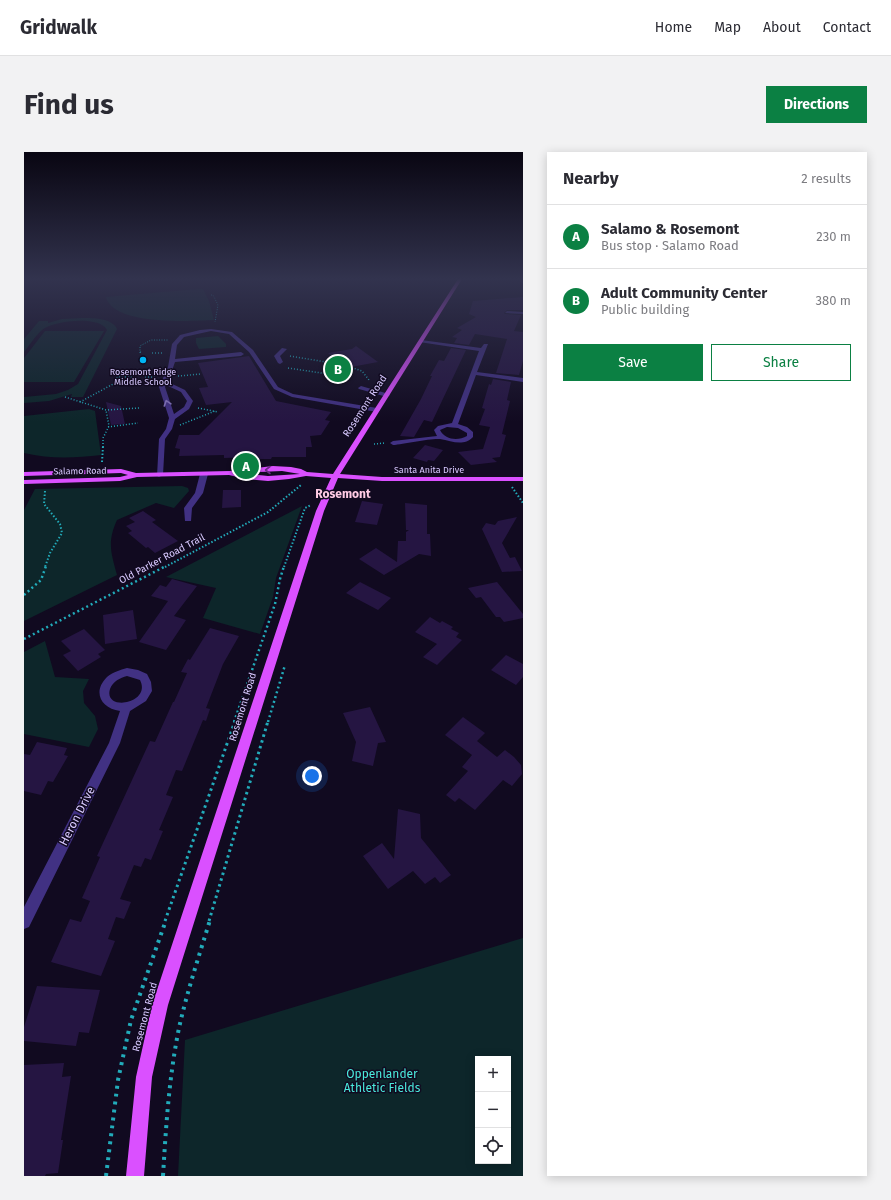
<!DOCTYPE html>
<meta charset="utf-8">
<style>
body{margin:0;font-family:"Fira Sans",sans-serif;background:#f2f2f3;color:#2b2b33}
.controls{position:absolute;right:12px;bottom:12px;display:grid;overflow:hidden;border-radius:0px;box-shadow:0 2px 10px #0003}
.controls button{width:36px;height:36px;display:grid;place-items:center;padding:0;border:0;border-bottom:1px solid #e1e1e2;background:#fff;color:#2b2b33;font:20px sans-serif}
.you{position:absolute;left:288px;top:624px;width:14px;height:14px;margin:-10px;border:3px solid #fff;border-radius:50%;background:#1a73e8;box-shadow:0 0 0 6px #1a73e833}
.badge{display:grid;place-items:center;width:26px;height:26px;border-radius:50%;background:#0b8043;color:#fff;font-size:13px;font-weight:700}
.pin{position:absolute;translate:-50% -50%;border:2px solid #fff;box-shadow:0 1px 4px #0006}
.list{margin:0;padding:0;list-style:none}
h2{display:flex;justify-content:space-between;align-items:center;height:52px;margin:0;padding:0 16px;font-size:17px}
h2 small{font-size:13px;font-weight:400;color:#7c7c81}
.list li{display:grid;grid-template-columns:26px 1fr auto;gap:12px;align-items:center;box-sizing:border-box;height:64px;padding:0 16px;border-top:1px solid #e1e1e2}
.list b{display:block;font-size:15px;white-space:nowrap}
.list p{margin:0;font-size:13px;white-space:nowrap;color:#7c7c81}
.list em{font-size:13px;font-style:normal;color:#7c7c81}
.actions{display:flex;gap:8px;padding:12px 16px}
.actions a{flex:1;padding:9px 0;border:1px solid #0b8043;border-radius:0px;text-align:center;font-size:14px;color:#0b8043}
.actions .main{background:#0b8043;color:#fff}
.icon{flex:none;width:22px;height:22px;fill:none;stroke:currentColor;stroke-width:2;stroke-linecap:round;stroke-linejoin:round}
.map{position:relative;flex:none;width:499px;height:1024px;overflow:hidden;border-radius:0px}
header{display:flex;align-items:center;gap:24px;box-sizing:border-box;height:56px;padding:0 20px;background:#fff;border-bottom:1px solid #e1e1e2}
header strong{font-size:19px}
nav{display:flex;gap:22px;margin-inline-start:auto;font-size:14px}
.intro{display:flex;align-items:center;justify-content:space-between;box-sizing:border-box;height:96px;padding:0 24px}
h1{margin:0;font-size:28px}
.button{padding:10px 18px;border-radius:0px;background:#0b8043;color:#fff;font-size:14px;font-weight:700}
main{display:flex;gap:24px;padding:0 24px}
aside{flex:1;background:#fff;border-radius:0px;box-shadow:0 2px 10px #0003}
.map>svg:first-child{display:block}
</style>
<header>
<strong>Gridwalk</strong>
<nav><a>Home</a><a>Map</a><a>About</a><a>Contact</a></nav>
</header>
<div class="intro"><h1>Find us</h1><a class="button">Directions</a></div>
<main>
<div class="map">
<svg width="499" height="1024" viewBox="0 0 499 1024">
<rect width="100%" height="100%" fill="#110a20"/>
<path fill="#0d262a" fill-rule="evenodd" d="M174,137h5l6,12 5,19c-23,1 -101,6 -108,-23z
M58,166c12,0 30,0 35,11l-34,68h-12l1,-3 -23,7 -25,2v-6l32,-3 12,-4 10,-6 29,-54c-8,-15 -54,-9 -65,0 -7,6 -13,16 -18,22v-13l15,-18h9v2l14,-4z
M21,179h59l-30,51h-50v-24z
M194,184l8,8v3l-27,2 -3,-6v-5z
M65,257l6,2 6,44c-27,3 -51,4 -77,-2v-37z
M158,334l6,2 1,3 -15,17 -18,-5 -39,17c-10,22 -6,33 0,55l-93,46v-111l11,-21z
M278,354l-26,72 -3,19 -13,37 -57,-16 13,-30 -50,-11z
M21,489l10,36 34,2 -6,12 1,12 11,13 3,13 -9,18 -65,-13v-82z
M499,786v238h-345l7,-136zM454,907h30v102h-30z"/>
<path fill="#251542" d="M499,145v13h-16l-3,3 1,1 16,1 -7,16 9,1v29l-4,14 -23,-2 11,-34 -32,-5 -6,11 -15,-2 3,-5 -5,-1 10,-7 -5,-2 19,-11 -7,-3 4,-13z
M332,194l22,16 -27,5 -4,-3 -5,1 -14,-12 24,-4z
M427,196l15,2 -34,72 -8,-2 -10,17 -14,-1 21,-37 11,-23h-2l9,-16 5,1z
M225,204l27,45 55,11 -6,8 5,1 -9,14 -11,1 2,11h-6v10h-34l-1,2h-12v-2l-35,1v-3l-45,1 1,-7 -5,-1 4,-13h20l33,-33 -26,3 -7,-17 9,-1 -10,-24z
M469,227l18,3 -4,18 3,1 -8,33 4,1 -6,22 -8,1 5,4 -26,3 -13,-13 25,-3 7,-22 -11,-2 6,-16 -3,-1 7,-24 2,1z
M82,250l15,4 4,18 -14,1z
M401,293l18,5 -9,11 -6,-1 -1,2 -14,-4z
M199,338h18v17l-19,1z
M338,349l21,3 -6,21 -22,-3z
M381,351l22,2v29h3l1,22 -12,-2 -35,21 -25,-16 17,-11 21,14 1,-21h8v-9l3,-2h-3z
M119,359l13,9 -4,2 26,19 -23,12 -7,-6 -2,1 -18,-15 4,-2 -6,-5 9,-4 -6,-4z
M493,365l-15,26 8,15 5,-1 7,14 -20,1 -20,-43 4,-6 9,2 3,-4z
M148,427l25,7 -23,30 12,4 -20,30 -27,-8 29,-41 -17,-5 9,-11 6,2z
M336,430l31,16 -13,12 -32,-17z
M473,430l26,32v4l-19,4 -4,-5h-4l-15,-20 -5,1 -8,-10z
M109,458l4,29 -32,5 -2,-29z
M406,465l10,6 2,-2 11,6 -2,2 8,4 -3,4 6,3 -25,25 -14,-8 14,-13 -22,-12z
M186,476l29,8 -16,28 -17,44 4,1 -4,12 -3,-1 -21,51 -6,-1 -10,25 7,2 -14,33 4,1 -12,29 -6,-2 -4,9 -7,-2 -14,34 11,3 -7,17 -8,-2 -8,22 7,2 -14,35 -50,-14 19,-43 11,3 9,-21 -8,-3 18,-41 -3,-1 53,-115 5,1 18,-40h1l13,-29 -6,-1 7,-13 2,1z
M60,477l21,21 -7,4 3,3 -23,14 -15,-16 8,-4 -10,-10z
M482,503l17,9v13l-7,8 -25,-15z
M346,555l16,35 -8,1 -5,23 -21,-5 4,-19 -13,-29z
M439,565l22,16 -8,8 20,16 8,-7 9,7 7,8 1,9 -10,12 -9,-6 -28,30 -16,-12 -4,4 -9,-7 22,-24 -6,-4 10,-12 -27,-20z
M13,590l30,6 -3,7 4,1 -15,26 -5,-1 -7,14 -17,-4v-37l6,1z
M374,657l22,5 1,24 30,37 -11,8 -5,-6 -10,7 -12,-13 -25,18 -25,-33 19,-13 12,16z
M13,834l63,4 -11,43 -10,-1 -3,14 -52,-5v-14z
M40,911l-2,14 9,-1 -10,64h2l-5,33 -12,1 -1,2h-21v-111z"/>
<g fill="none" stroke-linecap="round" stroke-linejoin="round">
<path stroke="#22abba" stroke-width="1" stroke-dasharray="1 1.5" stroke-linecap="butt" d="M187,143h2l5,10 -3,17
M116,201v-7l11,-6h17"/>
<path stroke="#22abba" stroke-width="1.5" stroke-dasharray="1 2" stroke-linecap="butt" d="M116,200l2,1
M128,201h12
M266,204l54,9 18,6 7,9
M264,216l60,9 4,-4
M154,224l23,-2
M121,225h11
M41,245l41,13 33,-2
M56,250l35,-19 2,-6h17
M174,256l20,4
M156,273l35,-14
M84,275l30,-4
M350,292l11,-1
M79,295v-9l6,-12 -3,-16"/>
<path stroke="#22abba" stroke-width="2" stroke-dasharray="1.5 2" stroke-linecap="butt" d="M78,310l1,-16
M488,335l11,16
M21,339l-1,13 16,20 2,9 -12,20 -5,14
M141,415l103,-55 33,-27
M260,415l21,-59 6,-3"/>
<path stroke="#22abba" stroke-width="2.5" stroke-dasharray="2 3" stroke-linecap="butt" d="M0,443l17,-15 5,-14
M0,487l142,-73
M210,570l41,-118 5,-25 4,-13
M244,570l17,-57"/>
<path stroke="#22abba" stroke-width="3" stroke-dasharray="2.5 3.5" stroke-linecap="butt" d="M141,769l70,-200
M185,769l59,-200"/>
<path stroke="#22abba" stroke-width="4" stroke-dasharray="3 5" stroke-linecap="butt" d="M82,1024l12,-96 13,-60 35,-100
M139,1024c3,-50 6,-99 16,-148 8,-36 20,-72 31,-108"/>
<path fill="#413183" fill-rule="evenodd" d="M495,127h4v4h-1z
M483,159l16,1v2l-18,-1z
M187,177l21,3 21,18 25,37 15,7 84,14 3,2 -3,2 -85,-15 -18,-8 -25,-37 -20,-18 -18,-3 -27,6 -7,8 -2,14 66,-7 3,2 -3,2 -66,6 -7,20 17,8 8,11 -4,8 -14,10 -3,10 -7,10 -2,36 -4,2 -2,-1 2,-37 7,-10 3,-11 -10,-31 9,-20 4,-23 8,-9 20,-5zM142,233l15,7 6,9 -3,6 -10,7 -9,-27z
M397,188l60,8 3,-4h4l-11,28 46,6v4l-47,-7 -18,49 9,3 6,5v5c-10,10 -21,4 -33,2 -9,-1 -36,5 -47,6l-3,-2 3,-2 44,-5 -3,-6 4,-4 14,-3 27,-72 -60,-9zM423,275l11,1 9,5v3c-9,5 -22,4 -27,-6z
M258,196l5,1 -7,7 3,6 -3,2 -2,-1 -4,-7z
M337,234l28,8 1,1 -3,2 -28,-8 -1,-1z
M180,320l4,2 -5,19 -11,15 -1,13h-6l-1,-13 11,-15 5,-19z
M103,516l11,2 9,4 4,8 1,9 -6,10 -16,10 -10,32 -91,184 -5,2v-22l85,-164 11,-32c-19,-3 -28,-19 -13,-34 6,-5 13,-7 20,-9zM103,524l13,4c12,24 -37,32 -30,9 3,-8 10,-11 17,-13z"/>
<path fill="#da50ff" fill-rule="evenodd" d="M434,127h4l-122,195 42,3h141v4h-141l-44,-3 -14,33 -156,494 -16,72 -8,99h-18l10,-99 16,-72 164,-494 15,-33 -25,-2 -17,3 -21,2 -22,-2 -17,-4 -92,2 -17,4 -96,3v-4l96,-3 8,-2 -7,-2 -97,3v-4l97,-3 15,4 94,-2 43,-5 18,1 10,2 6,3 26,2zM258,319l18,3 -32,2 -30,-3z"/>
</g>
<defs><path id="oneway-chevron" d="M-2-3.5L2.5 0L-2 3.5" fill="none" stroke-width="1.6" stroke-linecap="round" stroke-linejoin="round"/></defs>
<use stroke="#8575bb" href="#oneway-chevron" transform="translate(143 251) rotate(-108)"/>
<use stroke="#6b2a84" href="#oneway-chevron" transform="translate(244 318) rotate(180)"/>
<linearGradient id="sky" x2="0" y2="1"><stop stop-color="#090612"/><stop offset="0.47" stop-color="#32334e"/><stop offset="1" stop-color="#32334e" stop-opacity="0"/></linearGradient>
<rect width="499" height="270" fill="url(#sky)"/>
<circle fill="#00b4f4" stroke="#110a20" stroke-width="1.5" cx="119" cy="208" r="4"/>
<g text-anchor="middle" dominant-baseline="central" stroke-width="3" stroke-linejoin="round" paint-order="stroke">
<g font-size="9" fill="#d8c9ff" stroke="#110a20">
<text x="119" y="220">Rosemont Ridge<tspan x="119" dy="10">Middle School</tspan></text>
</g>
<g font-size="9" fill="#d8c9ff" stroke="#110a20">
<text x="405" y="318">Santa Anita Drive</text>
<text transform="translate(56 319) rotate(-1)">Salamo Road</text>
</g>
<g font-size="10" fill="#d8c9ff" stroke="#110a20">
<text transform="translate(341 254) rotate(-57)">Rosemont Road</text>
<text transform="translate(138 407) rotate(-28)">Old Parker Road Trail</text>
<text transform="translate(219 555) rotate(-73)">Rosemont Road</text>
<text transform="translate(121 865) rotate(-75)">Rosemont Road</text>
</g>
<g font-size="12" font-weight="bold" fill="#ffcbe4" stroke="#110a20">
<text x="319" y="342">Rosemont</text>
</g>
<g font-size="12" fill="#d8c9ff" stroke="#110a20">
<text transform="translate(53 664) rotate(-63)">Heron Drive</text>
</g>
<g font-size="12" fill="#4aeadc" stroke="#110a20">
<text x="358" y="922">Oppenlander<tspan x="358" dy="14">Athletic Fields</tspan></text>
</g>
</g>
</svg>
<div class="controls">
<button>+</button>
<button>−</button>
<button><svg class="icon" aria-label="locate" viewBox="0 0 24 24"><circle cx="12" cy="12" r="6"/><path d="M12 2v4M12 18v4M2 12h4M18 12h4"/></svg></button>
</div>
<div class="you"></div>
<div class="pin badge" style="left:222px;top:314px">A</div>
<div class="pin badge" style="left:314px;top:217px">B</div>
</div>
<aside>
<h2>Nearby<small>2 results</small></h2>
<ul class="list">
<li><span class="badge">A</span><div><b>Salamo &amp; Rosemont</b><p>Bus stop · Salamo Road</p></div><em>230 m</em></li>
<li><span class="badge">B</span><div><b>Adult Community Center</b><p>Public building</p></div><em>380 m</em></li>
</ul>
<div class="actions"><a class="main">Save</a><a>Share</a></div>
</aside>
</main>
